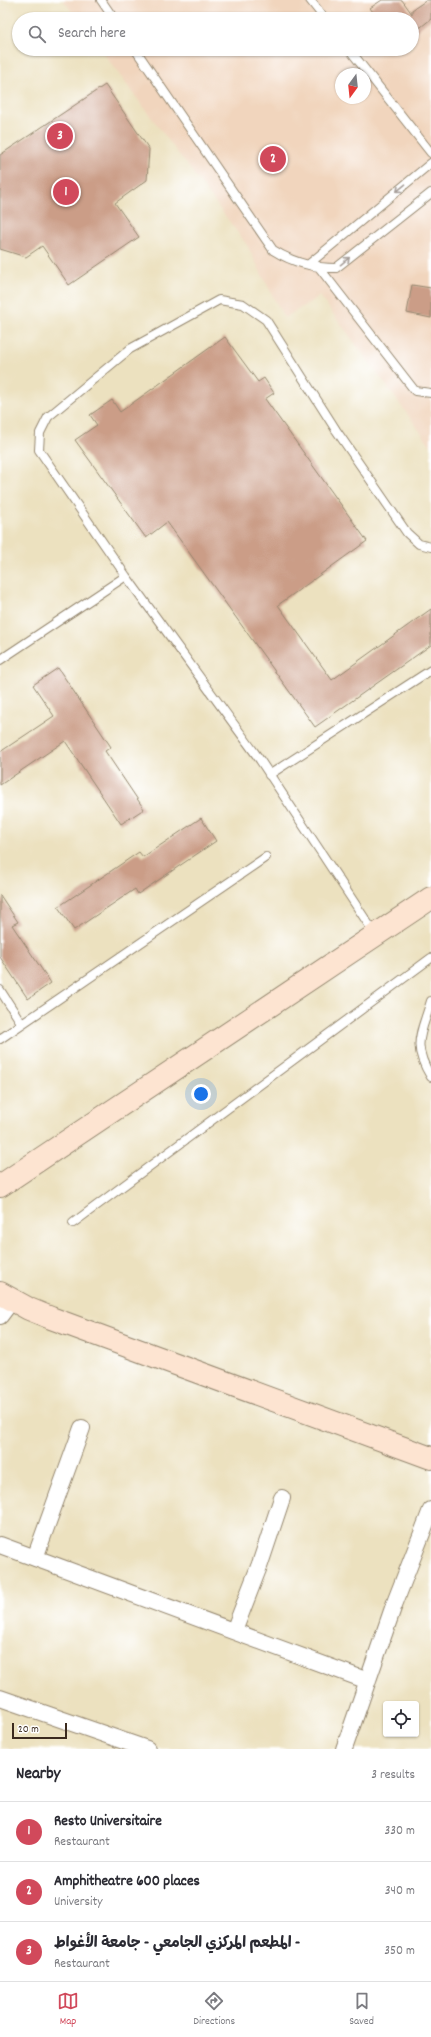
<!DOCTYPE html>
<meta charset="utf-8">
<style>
body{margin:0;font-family:Dekko,"Playpen Sans Arabic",sans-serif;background:#f2f2f3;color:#2b2b33}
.controls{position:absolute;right:12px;bottom:12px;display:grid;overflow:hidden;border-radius:4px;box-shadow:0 1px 3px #0004}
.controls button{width:36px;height:36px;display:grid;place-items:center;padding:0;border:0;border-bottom:1px solid #e1e1e2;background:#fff;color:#2b2b33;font:20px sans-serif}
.compass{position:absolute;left:335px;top:68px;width:36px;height:36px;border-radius:50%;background:#fff;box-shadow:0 1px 3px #0004;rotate:195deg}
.scale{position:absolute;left:12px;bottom:10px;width:55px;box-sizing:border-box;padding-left:4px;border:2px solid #3b2a1e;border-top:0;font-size:11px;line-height:14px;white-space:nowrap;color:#3b2a1e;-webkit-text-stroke:3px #fff;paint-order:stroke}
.you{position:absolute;left:201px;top:1094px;width:14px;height:14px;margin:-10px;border:3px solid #fff;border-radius:50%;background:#1a73e8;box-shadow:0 0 0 6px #1a73e833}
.badge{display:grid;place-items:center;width:26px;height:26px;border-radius:50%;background:#d1495b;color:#fff;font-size:13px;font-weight:700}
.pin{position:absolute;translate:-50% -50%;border:2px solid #fff;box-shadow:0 1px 4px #0006}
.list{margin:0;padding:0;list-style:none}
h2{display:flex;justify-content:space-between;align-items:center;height:52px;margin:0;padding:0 16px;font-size:17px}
h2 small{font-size:13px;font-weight:400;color:#7c7c81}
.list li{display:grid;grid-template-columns:26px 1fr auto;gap:12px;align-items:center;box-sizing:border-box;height:60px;padding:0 16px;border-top:1px solid #e1e1e2}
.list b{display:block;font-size:15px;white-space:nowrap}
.list p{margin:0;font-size:13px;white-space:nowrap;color:#7c7c81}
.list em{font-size:13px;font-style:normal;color:#7c7c81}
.icon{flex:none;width:22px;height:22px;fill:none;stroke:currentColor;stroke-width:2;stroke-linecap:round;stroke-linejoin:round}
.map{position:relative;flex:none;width:431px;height:1749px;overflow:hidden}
.search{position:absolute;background:#fff;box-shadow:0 1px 3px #0004;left:12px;right:12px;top:12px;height:44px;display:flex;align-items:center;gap:10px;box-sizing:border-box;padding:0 14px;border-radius:22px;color:#7c7c81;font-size:15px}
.sheet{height:232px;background:#fff}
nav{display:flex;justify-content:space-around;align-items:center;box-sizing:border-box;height:56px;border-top:1px solid #e1e1e2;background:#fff;font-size:11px;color:#7c7c81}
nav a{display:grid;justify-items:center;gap:2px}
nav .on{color:#d1495b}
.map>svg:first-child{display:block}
</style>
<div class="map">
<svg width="431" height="1749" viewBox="0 0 431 1749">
<rect width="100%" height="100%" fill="#fff"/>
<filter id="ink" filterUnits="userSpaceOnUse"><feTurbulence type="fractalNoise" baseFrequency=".025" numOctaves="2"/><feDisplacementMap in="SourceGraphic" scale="8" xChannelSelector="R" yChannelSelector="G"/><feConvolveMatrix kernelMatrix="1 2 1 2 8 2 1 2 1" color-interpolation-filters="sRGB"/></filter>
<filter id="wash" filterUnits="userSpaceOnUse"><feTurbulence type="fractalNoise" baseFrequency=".012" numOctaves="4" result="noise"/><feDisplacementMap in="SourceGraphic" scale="16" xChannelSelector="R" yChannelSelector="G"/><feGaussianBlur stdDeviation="0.9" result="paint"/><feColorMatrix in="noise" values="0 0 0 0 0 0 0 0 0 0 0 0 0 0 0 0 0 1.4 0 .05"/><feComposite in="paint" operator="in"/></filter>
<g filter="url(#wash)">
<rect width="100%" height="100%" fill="#ece1bf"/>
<path fill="#f1d5bd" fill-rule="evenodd" d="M63,0h368v446l-111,-150 -36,22 -37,-73 -147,-196h312v-30h-334zM341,74h24v24h-24z"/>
<g id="blocks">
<path fill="#cb9d87" d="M382,0h20l10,14v-4l15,-10h4v19l-19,15v-15h-34l-8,-11z
M105,85l44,64 -2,31 -32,23 24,34 -70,48 -27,-39 -16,11 -26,-8v-94z
M412,285l19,3v30l-24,-5z
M225,337l33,45 6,-4 10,15 -9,6 102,142 -89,64 54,75 99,-71v36l-116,82 -148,-205 -21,16 -71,-98 22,-15 -7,-10 22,-15 8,12z
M58,668l53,79 -6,4 39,58 -23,15 -56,-83 -65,44v-33l54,-36 -21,-31z
M201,818l15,23 -78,53 -3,-5 -61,41 -16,-23 81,-55 4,5z
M0,895l18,27 -6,3 39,58 -23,16 -28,-42z"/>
</g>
</g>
<g filter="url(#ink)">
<use href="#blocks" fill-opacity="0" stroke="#94866e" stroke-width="1"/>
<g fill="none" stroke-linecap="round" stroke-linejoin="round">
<g stroke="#94866e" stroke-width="10">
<path id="lane" d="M101,0l13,19
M310,0l15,19
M135,49l138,201c19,12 41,18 63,18l95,-75
M349,49l82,104
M309,264l122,-101
M318,266l97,125 16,2
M0,660l126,-84
M269,775l162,-105
M375,934l-115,-174 -134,-184 -87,-126 1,-17 8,-16 82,-68 89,-49 24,4 23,16 70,110 71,103 12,11 12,3
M0,990l22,34
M431,1001c-10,34 -20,43 0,76
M0,1039l266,-182
M73,1223l358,-265"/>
</g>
<g stroke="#94866e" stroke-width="18">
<path id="street" d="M0,1316l12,-16
M0,1545l368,136
M35,1558l47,-130
M234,1631l26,-67 22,-66
M0,1698l147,51
M344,1749l50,-144 37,-95"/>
</g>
<g stroke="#94866e" stroke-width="24">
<path id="secondary" d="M0,1186l431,-288
M0,1293l29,16 22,9 380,140"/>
</g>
<use href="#lane" stroke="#fff" stroke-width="8"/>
<use href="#street" stroke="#fff" stroke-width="16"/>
<use href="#secondary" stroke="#fde4d1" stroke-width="22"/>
</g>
<defs><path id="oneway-shaft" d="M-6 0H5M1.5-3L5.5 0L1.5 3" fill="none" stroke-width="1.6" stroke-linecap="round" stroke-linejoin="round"/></defs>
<g stroke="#a79f9a">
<use href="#oneway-shaft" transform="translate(401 188) rotate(140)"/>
<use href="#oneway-shaft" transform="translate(345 261) rotate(-39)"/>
</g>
</g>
</svg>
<div class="controls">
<button><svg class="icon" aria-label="locate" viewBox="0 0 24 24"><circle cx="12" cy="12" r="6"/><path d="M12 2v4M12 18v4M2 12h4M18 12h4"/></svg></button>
</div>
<svg class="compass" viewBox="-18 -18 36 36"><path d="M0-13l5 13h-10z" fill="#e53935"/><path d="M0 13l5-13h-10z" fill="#7c7c81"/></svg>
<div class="scale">20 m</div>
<div class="you"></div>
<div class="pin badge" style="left:66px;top:192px">1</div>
<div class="pin badge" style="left:273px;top:159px">2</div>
<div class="pin badge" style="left:60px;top:136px">3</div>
<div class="search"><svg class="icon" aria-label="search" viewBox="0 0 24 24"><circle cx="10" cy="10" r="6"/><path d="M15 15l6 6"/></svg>Search here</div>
</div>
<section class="sheet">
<h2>Nearby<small>3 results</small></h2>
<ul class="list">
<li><span class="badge">1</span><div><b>Resto Universitaire</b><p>Restaurant</p></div><em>330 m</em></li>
<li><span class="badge">2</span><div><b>Amphitheatre 600 places</b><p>University</p></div><em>340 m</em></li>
<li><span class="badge">3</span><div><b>المطعم المركزي الجامعي - جامعة الأغواط -</b><p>Restaurant</p></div><em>350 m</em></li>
</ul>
</section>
<nav>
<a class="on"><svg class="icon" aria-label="map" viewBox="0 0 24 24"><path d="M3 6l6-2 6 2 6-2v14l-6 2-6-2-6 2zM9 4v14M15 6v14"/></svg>Map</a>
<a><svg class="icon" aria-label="directions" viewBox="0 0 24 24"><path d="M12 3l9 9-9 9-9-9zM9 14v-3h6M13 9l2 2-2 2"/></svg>Directions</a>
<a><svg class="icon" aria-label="saved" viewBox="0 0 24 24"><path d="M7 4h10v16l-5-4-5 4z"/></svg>Saved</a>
</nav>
